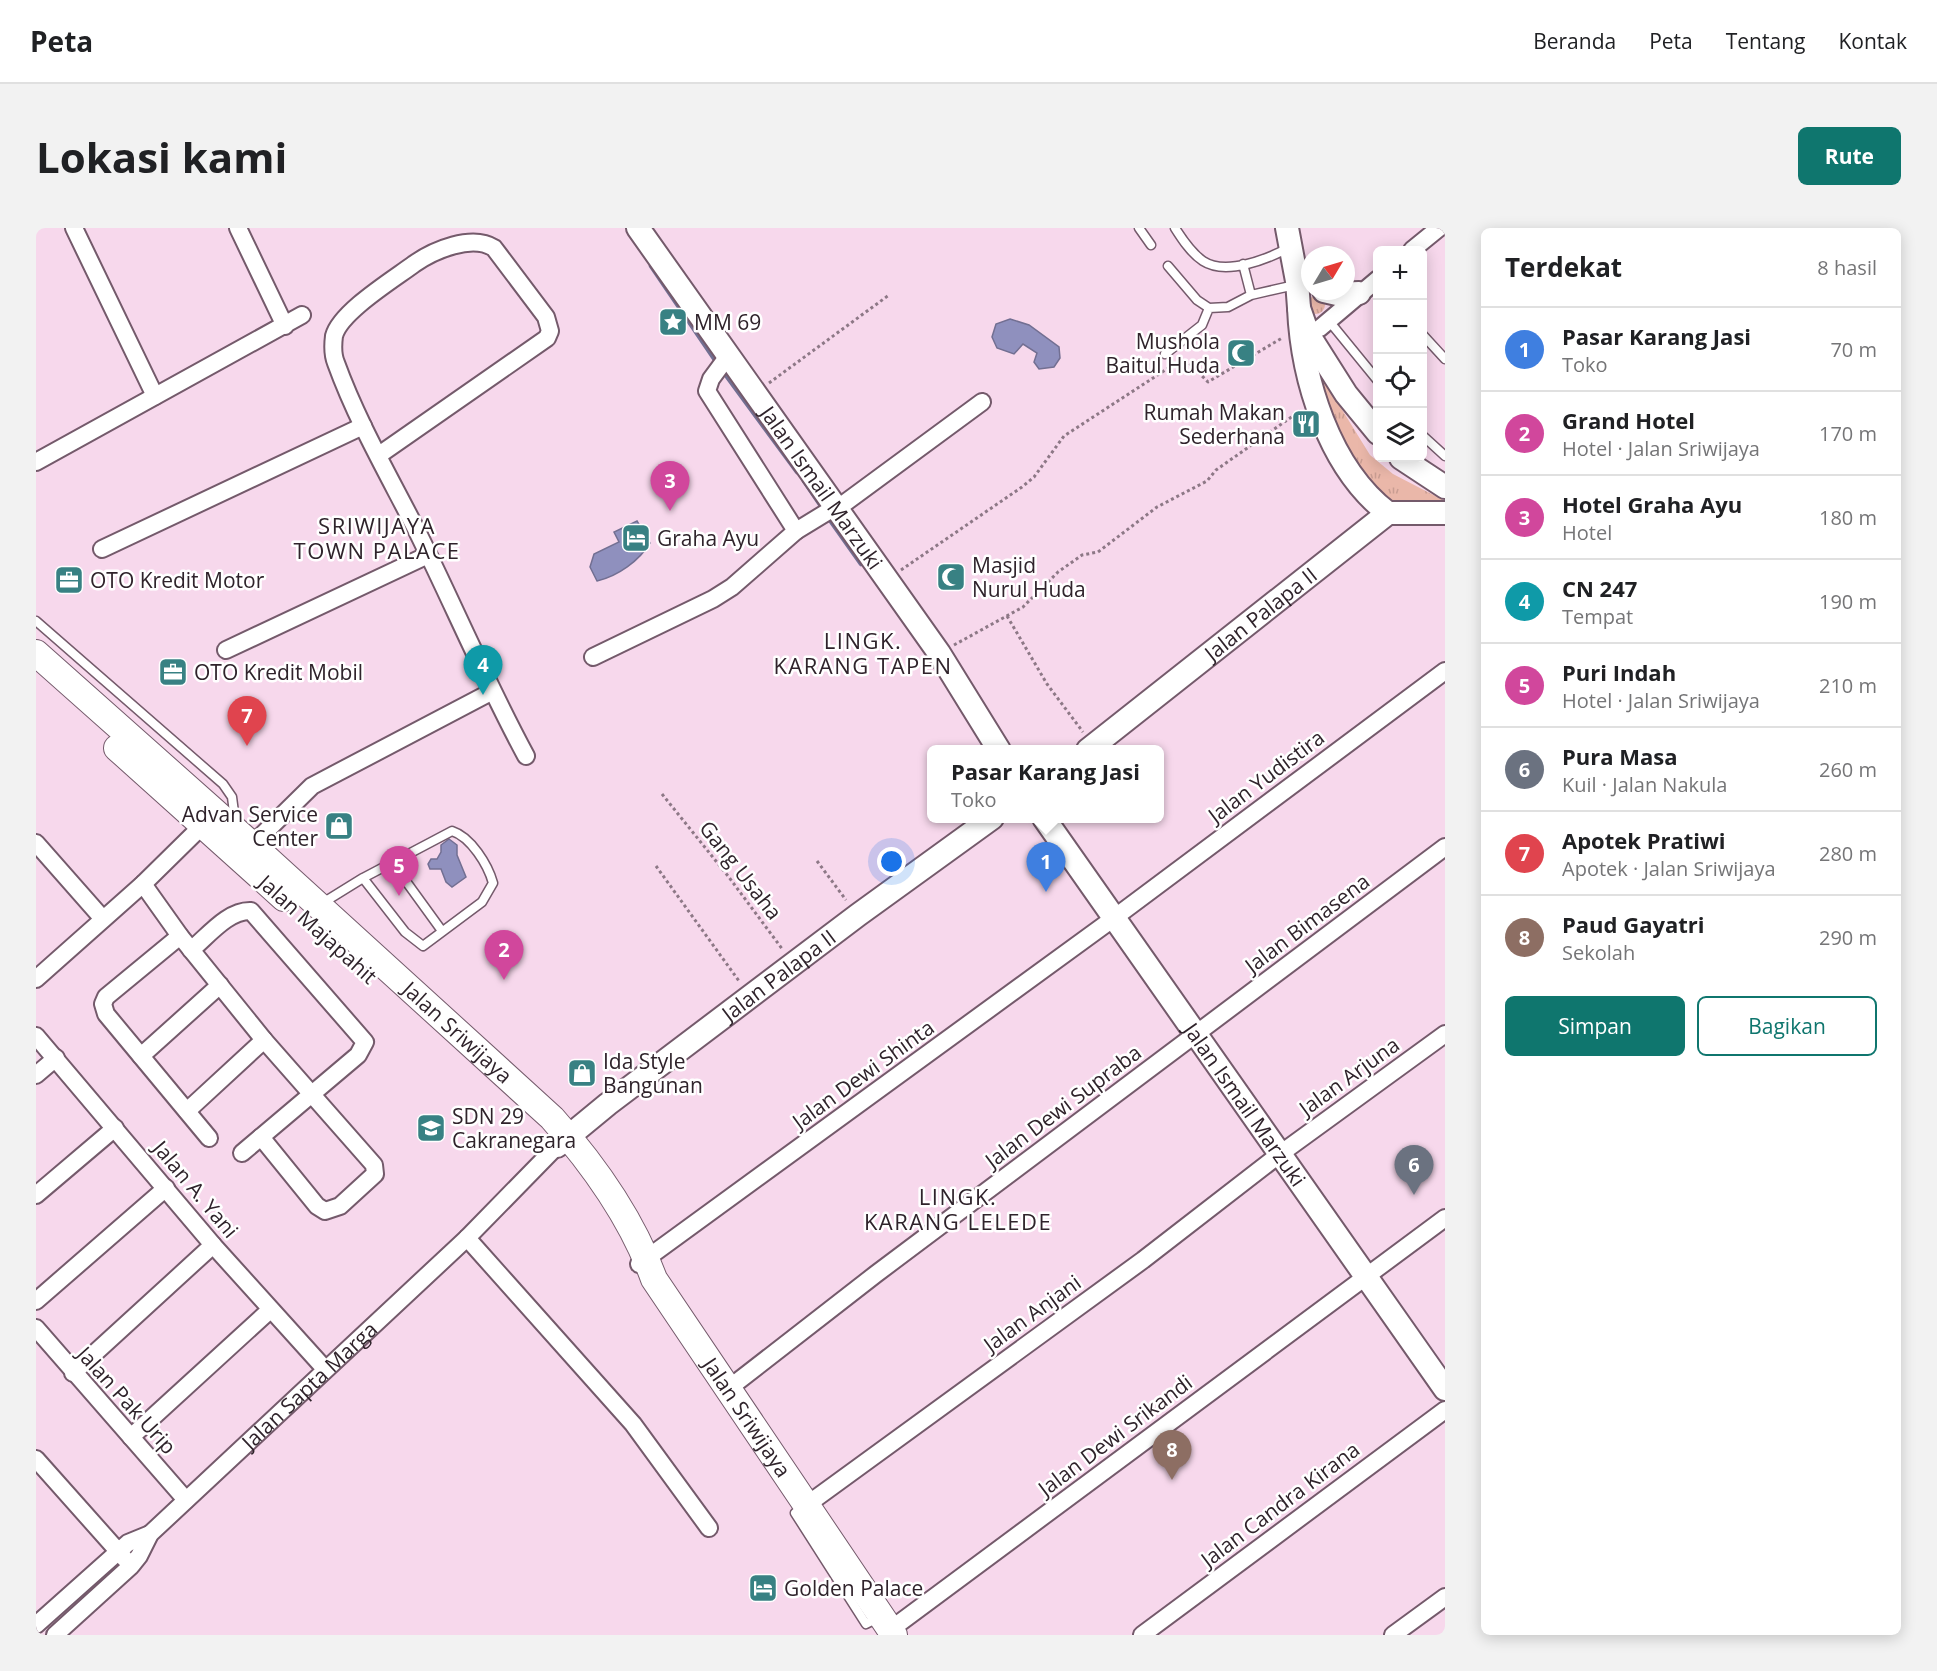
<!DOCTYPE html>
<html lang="id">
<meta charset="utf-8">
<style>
body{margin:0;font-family:"Open Sans",sans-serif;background:#f2f2f2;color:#202124}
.controls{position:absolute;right:18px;top:18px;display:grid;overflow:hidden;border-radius:9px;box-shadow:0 3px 15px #0003}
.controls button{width:54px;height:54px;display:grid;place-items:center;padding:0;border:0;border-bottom:2px solid #e0e0e0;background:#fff;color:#202124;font:30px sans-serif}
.compass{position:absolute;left:1265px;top:18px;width:54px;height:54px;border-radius:50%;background:#fff;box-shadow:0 3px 15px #0003;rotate:52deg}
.you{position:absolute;left:856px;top:634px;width:21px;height:21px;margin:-15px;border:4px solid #fff;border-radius:50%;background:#1a73e8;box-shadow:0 0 0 9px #1a73e833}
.badge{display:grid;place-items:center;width:39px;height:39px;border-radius:50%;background:#0f766e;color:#fff;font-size:20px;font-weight:700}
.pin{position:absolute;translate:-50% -50px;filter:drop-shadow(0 2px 3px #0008)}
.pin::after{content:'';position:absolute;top:32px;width:21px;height:18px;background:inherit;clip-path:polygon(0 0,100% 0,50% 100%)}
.popup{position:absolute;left:891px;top:517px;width:237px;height:78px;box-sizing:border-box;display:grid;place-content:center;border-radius:9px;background:#fff;filter:drop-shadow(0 2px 4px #0005);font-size:20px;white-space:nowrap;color:#757577}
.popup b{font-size:22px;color:#202124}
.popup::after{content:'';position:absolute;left:50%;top:100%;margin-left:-12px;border:12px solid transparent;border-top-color:#fff}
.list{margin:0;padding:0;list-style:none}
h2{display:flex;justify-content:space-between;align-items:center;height:78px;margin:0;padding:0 24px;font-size:26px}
h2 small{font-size:20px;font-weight:400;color:#757577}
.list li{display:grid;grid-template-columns:39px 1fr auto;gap:18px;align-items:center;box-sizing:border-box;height:84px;padding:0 24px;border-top:2px solid #e0e0e0}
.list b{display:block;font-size:22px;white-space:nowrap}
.list p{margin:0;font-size:20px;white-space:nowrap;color:#757577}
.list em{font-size:20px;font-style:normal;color:#757577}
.actions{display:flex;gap:12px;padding:18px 24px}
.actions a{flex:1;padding:14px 0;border:2px solid #0f766e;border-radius:9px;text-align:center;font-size:21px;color:#0f766e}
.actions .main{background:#0f766e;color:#fff}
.icon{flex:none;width:33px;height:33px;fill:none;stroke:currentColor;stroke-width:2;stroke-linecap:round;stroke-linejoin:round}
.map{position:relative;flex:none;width:1409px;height:1407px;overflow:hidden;border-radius:9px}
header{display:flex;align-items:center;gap:36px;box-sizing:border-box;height:84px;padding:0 30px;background:#fff;border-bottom:2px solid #e0e0e0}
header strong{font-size:28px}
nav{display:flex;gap:33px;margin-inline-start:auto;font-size:21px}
.intro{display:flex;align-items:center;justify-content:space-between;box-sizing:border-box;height:144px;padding:0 36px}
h1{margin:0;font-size:42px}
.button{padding:15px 27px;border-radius:9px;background:#0f766e;color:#fff;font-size:21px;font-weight:700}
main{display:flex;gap:36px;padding:0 36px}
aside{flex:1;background:#fff;border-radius:9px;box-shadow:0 3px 15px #0003}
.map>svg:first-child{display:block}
</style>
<header>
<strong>Peta</strong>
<nav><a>Beranda</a><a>Peta</a><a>Tentang</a><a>Kontak</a></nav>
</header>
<div class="intro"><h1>Lokasi kami</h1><a class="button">Rute</a></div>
<main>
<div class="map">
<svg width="1409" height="1407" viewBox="0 0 1409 1407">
<defs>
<pattern id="grass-tufts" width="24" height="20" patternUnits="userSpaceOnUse" patternTransform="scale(1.5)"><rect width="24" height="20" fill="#eab7a9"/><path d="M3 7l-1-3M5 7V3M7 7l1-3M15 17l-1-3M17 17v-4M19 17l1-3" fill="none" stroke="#c99d92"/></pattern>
</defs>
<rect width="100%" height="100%" fill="#f7d8ec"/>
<path fill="url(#grass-tufts)" d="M1271 77a9 9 0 1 1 18 0a9 9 0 1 1-18 0Z
M1276,133l58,94 23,19 52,27v6l-64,-7c-32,-42 -54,-88 -69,-139z"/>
<path fill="#8f90be" stroke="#726f92" stroke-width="1.5" d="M974,91l19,6 30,22 1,11 -6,9 -15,2 -5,-7 3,-9 -14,-9 -9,10 -17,-6 -5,-11 4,-13z
M601,293l13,22c-11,18 -32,33 -53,38l-7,-14 4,-13 25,-12 -5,-10z
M413,611l8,6v10l9,22 -14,10 -6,-5 -5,-13h-11l-2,-5 3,-5h6l4,-7v-7z"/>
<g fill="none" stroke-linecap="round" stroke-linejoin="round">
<path stroke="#726f92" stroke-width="4.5" d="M615,38l66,97
M686,142l75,102
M768,253l19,28
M791,288l34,48"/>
<g stroke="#745a6b" stroke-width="11">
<path id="lane" d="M1103,0l12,17
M1139,0c7,11 16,25 28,33 23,15 65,-2 87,-14
M1207,36l8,31
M1132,38l29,34 12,8 19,-1 23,-12 44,-10
M1293,93l49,60
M1386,106l23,25
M1129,126l37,-29 7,-17
M1386,207l23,21
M0,393l187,163 9,13 3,23
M356,634l50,69
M285,676l42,-26 89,-47c19,6 36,34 41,52l-11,19 -59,44 -18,-14 -42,-54
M767,1279l-8,6 71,111 12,-6"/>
</g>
<g stroke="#745a6b" stroke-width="20">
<g id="street">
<path d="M38,0l81,168"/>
<path d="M202,0l47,98"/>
<path d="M1376,22l27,-22"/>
<path d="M1265,108l19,-8 58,-49"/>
<path d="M343,227l168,-117 3,-7 -4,-14 -52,-69c-22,-14 -60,2 -80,16 -20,15 -74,48 -80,72 -1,8 -1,20 2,27 21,58 53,113 81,168 37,75 69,151 109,225"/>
<path d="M0,234l266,-147"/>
<path d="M802,280l144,-106"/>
<path d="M760,303l41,-25"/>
<path d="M66,321l261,-123"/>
<path d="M190,422l202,-95"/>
<path d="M557,429l120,-58 19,-12 64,-56 -89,-140 4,-12 17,-23"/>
<path d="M0,615l67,76"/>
<path d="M216,617l60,-59 179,-94"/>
<path d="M107,656l37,52 84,104 110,125 1,9 -35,32 -15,5 -8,-5 -56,-69"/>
<path d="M144,708l-74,61 -3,7 3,10 103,124"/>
<path d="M155,722c17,-14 37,-40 60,-39l114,131 -7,13 -116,98"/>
<path d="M0,751l107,-95 60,-59"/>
<path d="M0,808l177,209 112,124"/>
<path d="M105,828l79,-71"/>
<path d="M0,847l20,-17"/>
<path d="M151,883l77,-71"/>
<path d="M0,967l79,-67"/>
<path d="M431,1010l166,186 76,104"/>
<path d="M603,1036l475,-346 331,-247"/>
<path d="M0,1073l130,-113"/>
<path d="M0,1100l150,172"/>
<path d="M37,1145l140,-128"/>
<path d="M692,1161l148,-115 569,-427"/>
<path d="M95,1209l139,-127"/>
<path d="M0,1231l89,100"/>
<path d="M772,1276l335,-244 137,-106 165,-120"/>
<path d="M0,1397l92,-82 22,-9"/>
<path d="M854,1402l555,-412"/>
<path id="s1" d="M19,1407l76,-69 8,-10 11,-22 317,-296 90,-92"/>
<path d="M1106,1407l303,-225"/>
<path d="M1357,1407l52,-38"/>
</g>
</g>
<g stroke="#745a6b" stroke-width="26">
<g id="secondary">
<path id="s2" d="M602,0l301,425 60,97"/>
<path d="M1251,0l10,53 2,27 9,26 38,60 32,39"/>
<path d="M1288,63l13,3 22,-1"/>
<path d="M1263,80c3,71 30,160 89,205"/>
<path d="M1365,230l44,29"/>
<path id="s3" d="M1052,522l300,-237h57"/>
<path id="s4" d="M1008,590l401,571"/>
<path id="s5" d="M521,918l51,-42 250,-189 134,-97"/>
</g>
</g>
<g stroke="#745a6b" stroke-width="28">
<g id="primary">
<path id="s6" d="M0,425l216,192 300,273c41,46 81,103 102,161l240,356"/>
<path d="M81,520l167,150"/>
</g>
</g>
<path stroke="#8d7886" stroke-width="3" stroke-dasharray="3 3" stroke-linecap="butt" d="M733,155l120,-88
M865,342l121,-83 12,-10 30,-41 109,-71 16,-2 19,19 74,-44
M971,388l40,68 36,48
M918,417l69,-38 35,-35 24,-17 16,-3 59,-45 50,-26 9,-11 84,-59
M626,566l66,82 55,74
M781,633l29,39
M620,638l83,115"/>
<use href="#lane" stroke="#fff" stroke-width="8"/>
<use href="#street" stroke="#fff" stroke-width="16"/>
<use href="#secondary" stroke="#fff" stroke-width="22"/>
<use href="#primary" stroke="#fff" stroke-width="26"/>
</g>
<defs>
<g id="sight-square" transform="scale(1.5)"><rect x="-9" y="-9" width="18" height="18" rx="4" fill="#388183" stroke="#fff"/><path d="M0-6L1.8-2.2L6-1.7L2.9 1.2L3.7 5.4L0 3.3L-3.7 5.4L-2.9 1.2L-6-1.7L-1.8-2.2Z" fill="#fff"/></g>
<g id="mosque-square" transform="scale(1.5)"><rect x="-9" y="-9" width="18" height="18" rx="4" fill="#388183" stroke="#fff"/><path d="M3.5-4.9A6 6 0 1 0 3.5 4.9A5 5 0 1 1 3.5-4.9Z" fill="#fff"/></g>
<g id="restaurant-square" transform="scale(1.5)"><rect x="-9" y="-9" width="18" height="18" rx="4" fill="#388183" stroke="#fff"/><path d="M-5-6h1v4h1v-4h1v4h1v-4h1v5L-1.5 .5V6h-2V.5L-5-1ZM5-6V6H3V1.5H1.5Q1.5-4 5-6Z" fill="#fff"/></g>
<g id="hotel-square" transform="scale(1.5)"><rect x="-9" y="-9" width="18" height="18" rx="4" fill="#388183" stroke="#fff"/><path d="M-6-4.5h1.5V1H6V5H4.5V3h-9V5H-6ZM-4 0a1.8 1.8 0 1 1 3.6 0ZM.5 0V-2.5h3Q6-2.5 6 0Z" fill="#fff"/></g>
<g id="office-square" transform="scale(1.5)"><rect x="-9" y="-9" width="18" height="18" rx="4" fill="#388183" stroke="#fff"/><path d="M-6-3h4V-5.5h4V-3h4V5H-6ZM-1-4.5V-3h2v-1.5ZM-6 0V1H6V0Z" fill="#fff"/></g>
<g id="shop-square" transform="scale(1.5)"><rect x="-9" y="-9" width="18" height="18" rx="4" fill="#388183" stroke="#fff"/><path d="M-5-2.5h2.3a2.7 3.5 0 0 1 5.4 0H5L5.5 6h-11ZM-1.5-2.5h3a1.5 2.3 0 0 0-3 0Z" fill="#fff"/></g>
<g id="school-square" transform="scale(1.5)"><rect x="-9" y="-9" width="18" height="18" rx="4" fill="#388183" stroke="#fff"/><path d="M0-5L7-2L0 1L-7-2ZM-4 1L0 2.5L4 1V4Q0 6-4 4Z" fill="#fff"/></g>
</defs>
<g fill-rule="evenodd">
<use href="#sight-square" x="637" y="94"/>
<use href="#mosque-square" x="1205" y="125"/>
<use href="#restaurant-square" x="1270" y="196"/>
<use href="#hotel-square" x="600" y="310"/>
<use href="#mosque-square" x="915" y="349"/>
<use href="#office-square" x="33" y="352"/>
<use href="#office-square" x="137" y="444"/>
<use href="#shop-square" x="303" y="598"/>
<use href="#shop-square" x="546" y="845"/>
<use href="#school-square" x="395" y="900"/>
<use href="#hotel-square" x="727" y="1360"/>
</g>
<g text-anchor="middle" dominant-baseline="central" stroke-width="5" stroke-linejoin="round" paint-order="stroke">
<g font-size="21" fill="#2f232b" stroke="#fff" text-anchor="start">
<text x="658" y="94">MM 69</text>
<text x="1184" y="113" text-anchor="end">Mushola<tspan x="1184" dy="24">Baitul Huda</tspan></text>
<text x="1249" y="184" text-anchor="end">Rumah Makan<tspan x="1249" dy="24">Sederhana</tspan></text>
<text x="621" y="310">Graha Ayu</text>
<text x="936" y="337">Masjid<tspan x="936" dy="24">Nurul Huda</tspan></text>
<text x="54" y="352">OTO Kredit Motor</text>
<text x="158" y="444">OTO Kredit Mobil</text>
<text x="282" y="586" text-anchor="end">Advan Service<tspan x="282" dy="24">Center</tspan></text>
<text x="567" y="833">Ida Style<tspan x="567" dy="24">Bangunan</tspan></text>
<text x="416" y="888">SDN 29<tspan x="416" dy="24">Cakranegara</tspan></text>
<text x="748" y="1360">Golden Palace</text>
</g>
<g font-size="21" fill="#2f232b" stroke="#fff">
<text stroke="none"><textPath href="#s2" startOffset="318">Jalan Ismail Marzuki</textPath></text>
<text stroke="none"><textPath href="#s3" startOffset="220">Jalan Palapa II</textPath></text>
<text transform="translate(1230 548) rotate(-37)">Jalan Yudistira</text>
<text transform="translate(705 642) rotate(52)">Gang Usaha</text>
<text transform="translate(1271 695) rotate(-37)">Jalan Bimasena</text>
<text transform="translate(282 701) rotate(42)">Jalan Majapahit</text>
<text stroke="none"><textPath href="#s5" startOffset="280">Jalan Palapa II</textPath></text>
<text stroke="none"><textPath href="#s6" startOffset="567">Jalan Sriwijaya</textPath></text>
<text transform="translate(827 846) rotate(-36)">Jalan Dewi Shinta</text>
<text transform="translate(1313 848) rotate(-36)">Jalan Arjuna</text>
<text stroke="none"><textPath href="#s4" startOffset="350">Jalan Ismail Marzuki</textPath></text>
<text transform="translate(1027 878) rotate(-37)">Jalan Dewi Supraba</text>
<text transform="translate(160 961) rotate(50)">Jalan A. Yani</text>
<text transform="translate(996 1085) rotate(-36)">Jalan Anjani</text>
<text stroke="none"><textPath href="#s1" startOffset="358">Jalan Sapta Marga</textPath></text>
<text transform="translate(91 1172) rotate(48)">Jalan Pak Urip</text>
<text stroke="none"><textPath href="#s6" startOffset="1053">Jalan Sriwijaya</textPath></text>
<text transform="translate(1079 1207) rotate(-37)">Jalan Dewi Srikandi</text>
<text transform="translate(1244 1276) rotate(-37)">Jalan Candra Kirana</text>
</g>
<g font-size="22" letter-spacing="1.5" fill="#2f232b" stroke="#fff">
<text x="341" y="297">SRIWIJAYA<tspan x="341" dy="25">TOWN PALACE</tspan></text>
<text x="827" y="412">LINGK.<tspan x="827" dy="25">KARANG TAPEN</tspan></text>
<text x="922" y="968">LINGK.<tspan x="922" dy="25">KARANG LELEDE</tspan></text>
</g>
</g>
</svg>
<div class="controls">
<button>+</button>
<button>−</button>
<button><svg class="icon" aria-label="locate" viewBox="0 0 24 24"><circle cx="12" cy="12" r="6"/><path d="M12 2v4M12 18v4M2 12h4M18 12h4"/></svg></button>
<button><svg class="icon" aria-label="layers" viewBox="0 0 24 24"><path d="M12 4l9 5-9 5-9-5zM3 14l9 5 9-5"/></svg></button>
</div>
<svg class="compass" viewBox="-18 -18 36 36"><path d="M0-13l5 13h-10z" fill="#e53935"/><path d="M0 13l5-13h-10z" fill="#757577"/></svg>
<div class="you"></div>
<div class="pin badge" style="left:1010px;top:664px;background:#3f7fe0">1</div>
<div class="popup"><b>Pasar Karang Jasi</b>Toko</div>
<div class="pin badge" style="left:468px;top:752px;background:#d1479c">2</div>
<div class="pin badge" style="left:634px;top:283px;background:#d1479c">3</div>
<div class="pin badge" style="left:447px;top:467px;background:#0f9aa8">4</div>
<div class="pin badge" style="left:363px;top:668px;background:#d1479c">5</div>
<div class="pin badge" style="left:1378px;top:967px;background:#6b7280">6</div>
<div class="pin badge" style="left:211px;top:518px;background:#e0444e">7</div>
<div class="pin badge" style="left:1136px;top:1252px;background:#8d6e63">8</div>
</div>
<aside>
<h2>Terdekat<small>8 hasil</small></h2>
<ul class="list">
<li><span class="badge" style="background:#3f7fe0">1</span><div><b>Pasar Karang Jasi</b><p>Toko</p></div><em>70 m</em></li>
<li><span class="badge" style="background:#d1479c">2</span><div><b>Grand Hotel</b><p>Hotel · Jalan Sriwijaya</p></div><em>170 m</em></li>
<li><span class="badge" style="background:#d1479c">3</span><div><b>Hotel Graha Ayu</b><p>Hotel</p></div><em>180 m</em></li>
<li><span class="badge" style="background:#0f9aa8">4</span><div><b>CN 247</b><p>Tempat</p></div><em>190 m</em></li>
<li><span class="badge" style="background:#d1479c">5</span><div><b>Puri Indah</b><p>Hotel · Jalan Sriwijaya</p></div><em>210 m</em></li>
<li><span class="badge" style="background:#6b7280">6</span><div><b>Pura Masa</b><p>Kuil · Jalan Nakula</p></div><em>260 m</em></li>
<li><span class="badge" style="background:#e0444e">7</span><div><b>Apotek Pratiwi</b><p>Apotek · Jalan Sriwijaya</p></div><em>280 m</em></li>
<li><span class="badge" style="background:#8d6e63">8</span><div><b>Paud Gayatri</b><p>Sekolah</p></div><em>290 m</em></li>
</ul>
<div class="actions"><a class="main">Simpan</a><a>Bagikan</a></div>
</aside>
</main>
